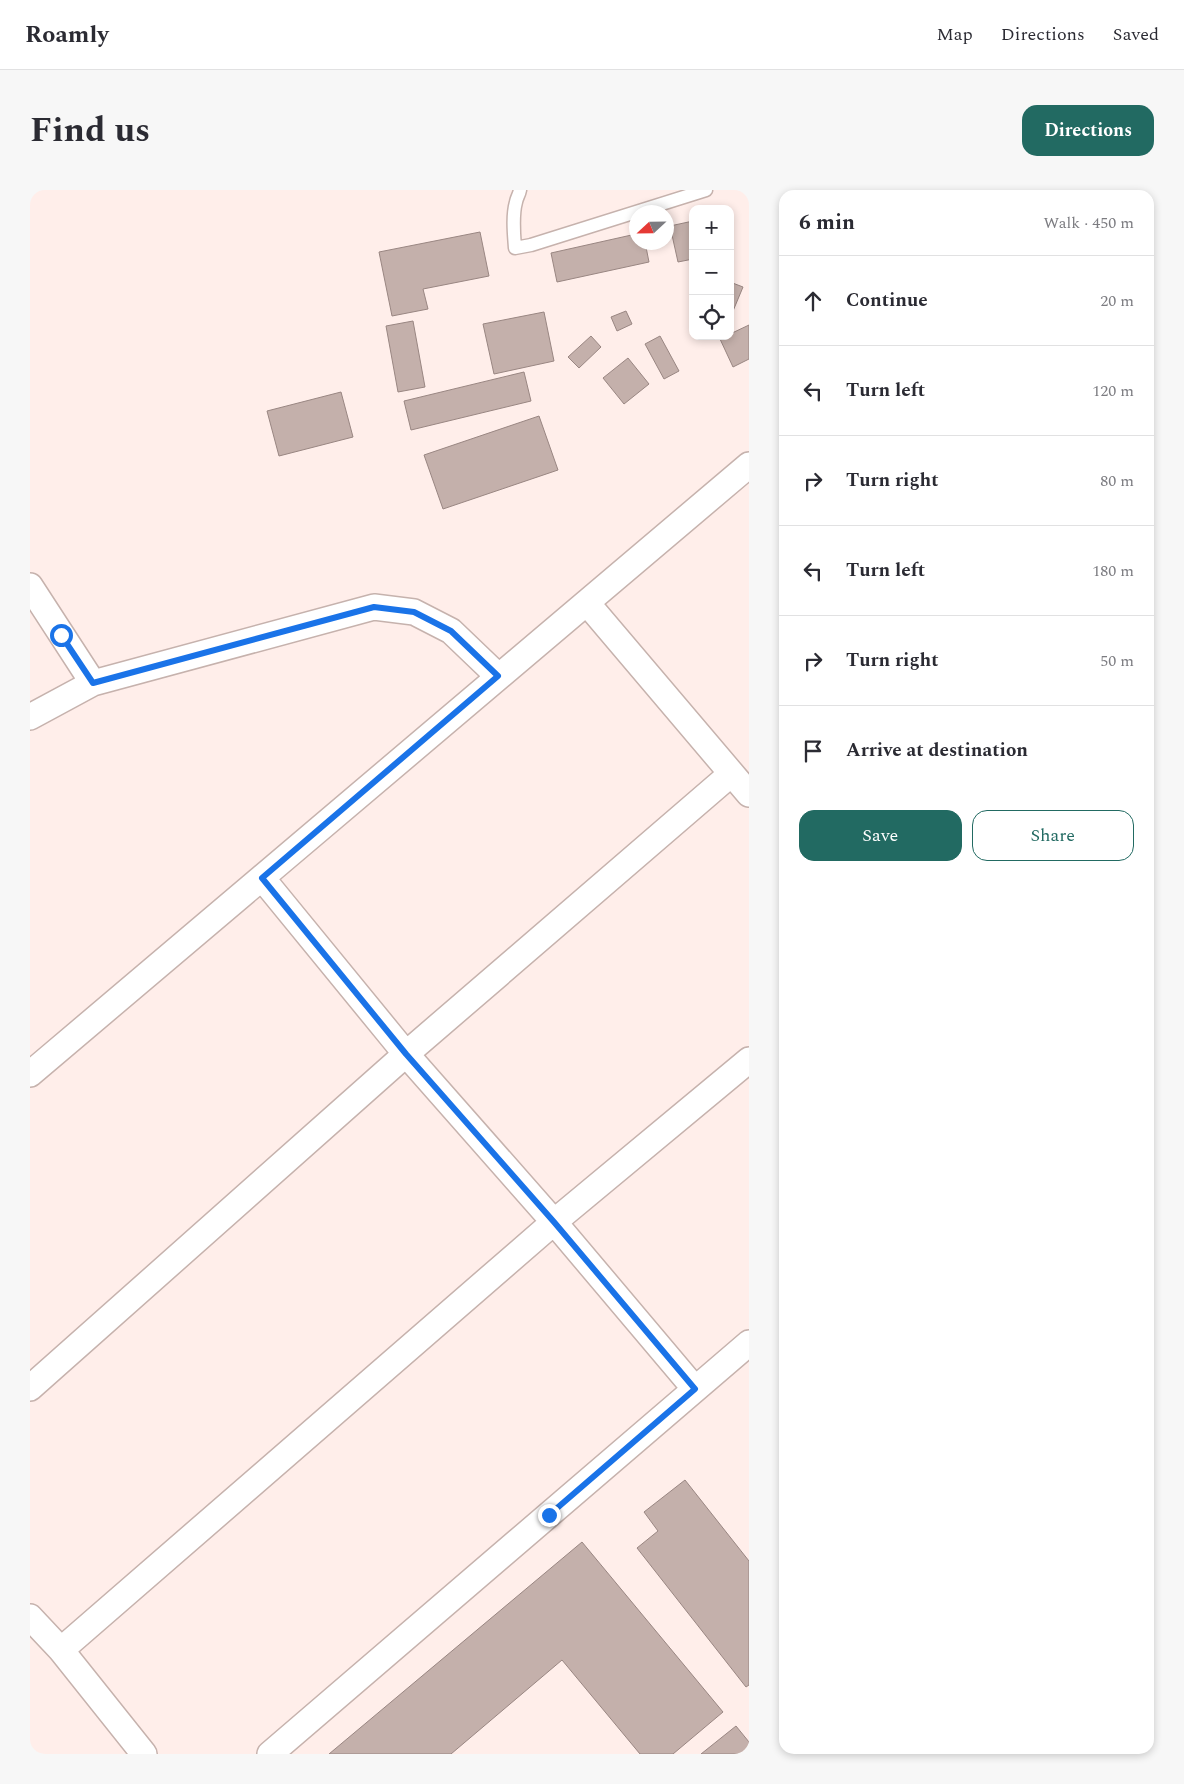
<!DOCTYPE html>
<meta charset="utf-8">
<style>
body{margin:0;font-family:Spectral,serif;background:#f7f7f7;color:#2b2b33}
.controls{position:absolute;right:15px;top:15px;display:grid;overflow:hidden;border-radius:10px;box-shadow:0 2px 8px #0003}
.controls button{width:45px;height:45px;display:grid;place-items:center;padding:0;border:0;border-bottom:1px solid #e1e1e2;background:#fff;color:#2b2b33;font:25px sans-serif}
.compass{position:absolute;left:599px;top:15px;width:45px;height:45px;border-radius:50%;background:#fff;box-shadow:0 2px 8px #0003;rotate:248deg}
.stop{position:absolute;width:15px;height:15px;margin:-11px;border:4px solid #1a73e8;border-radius:50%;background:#fff}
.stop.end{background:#1a73e8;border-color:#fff;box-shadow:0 1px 5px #0008}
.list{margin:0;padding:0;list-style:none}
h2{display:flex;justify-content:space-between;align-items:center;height:65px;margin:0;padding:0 20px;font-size:21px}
h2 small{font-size:16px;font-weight:400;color:#7c7c81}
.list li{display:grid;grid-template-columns:32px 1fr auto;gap:15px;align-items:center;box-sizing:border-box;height:90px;padding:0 20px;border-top:1px solid #e1e1e2}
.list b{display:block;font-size:19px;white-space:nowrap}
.list em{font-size:16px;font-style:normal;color:#7c7c81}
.actions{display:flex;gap:10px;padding:15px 20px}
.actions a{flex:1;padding:11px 0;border:1px solid #226a62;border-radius:15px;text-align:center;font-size:18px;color:#226a62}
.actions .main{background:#226a62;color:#fff}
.icon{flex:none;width:28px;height:28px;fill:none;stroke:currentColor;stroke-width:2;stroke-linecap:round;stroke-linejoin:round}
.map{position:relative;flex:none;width:719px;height:1564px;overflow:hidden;border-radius:15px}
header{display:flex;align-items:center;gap:30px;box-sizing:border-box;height:70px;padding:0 25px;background:#fff;border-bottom:1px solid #e1e1e2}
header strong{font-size:24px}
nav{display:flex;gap:28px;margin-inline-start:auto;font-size:18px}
.intro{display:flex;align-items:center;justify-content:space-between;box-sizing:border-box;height:120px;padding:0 30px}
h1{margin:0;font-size:35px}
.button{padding:12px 22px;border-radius:15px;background:#226a62;color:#fff;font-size:18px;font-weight:700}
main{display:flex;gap:30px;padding:0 30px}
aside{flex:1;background:#fff;border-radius:15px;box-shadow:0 2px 8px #0003}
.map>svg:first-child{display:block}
</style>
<header>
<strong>Roamly</strong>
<nav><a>Map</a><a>Directions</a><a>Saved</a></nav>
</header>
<div class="intro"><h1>Find us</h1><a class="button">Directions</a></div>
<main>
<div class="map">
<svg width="719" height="1564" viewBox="0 0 719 1564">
<rect width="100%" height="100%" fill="#ffeeea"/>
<path fill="#c4b0ab" stroke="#998682" d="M663,31v38l-15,3 -8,-36z
M450,42l9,44 -66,13 5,20 -36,7 -13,-64z
M606,44v8h9l4,20 -92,20 -6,-29z
M700,92l13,5 -10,24 -3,-1z
M596,121l6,13 -15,7 -6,-14z
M514,122l10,49 -60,13 -11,-50z
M383,131l12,66 -27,5 -12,-66z
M719,135v34l-16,8 -13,-28 10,-3v-2z
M561,146l10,11 -22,21 -11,-11z
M630,146l19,35 -15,8 -19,-35z
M598,168l21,26 -25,20 -21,-26z
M494,182l7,29 -120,29 -7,-29z
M311,202l12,45 -74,19 -12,-45z
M509,226l19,54 -115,39 -19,-54z
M655,1290l64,81v124l-3,2 -109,-139 21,-17 -14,-19z
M552,1352l141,170 -50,42h-33l-78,-94 -111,94h-122z
M706,1536l13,16v12h-48z"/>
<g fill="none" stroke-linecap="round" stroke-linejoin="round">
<g stroke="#c6b2ad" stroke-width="15">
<path id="lane" d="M490,0c-1,5 -3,7 -4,12 -4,14 -2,32 -1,46l16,-3 175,-55"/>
</g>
<g stroke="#c6b2ad" stroke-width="28">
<path id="street" d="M0,396l63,97
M557,413l162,191
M0,527l63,-34 281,-76 40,5 37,19 47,45
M232,688l144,176 148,168 141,167
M0,884l719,-609
M0,1198l376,-334 325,-280
M0,1427l31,33 83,104
M31,1460l493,-428 195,-162
M240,1564l479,-411"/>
</g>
<use href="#lane" stroke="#fff" stroke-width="12"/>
<use href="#street" stroke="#fff" stroke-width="25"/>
</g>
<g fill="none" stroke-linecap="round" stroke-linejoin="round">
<path stroke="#1a73e8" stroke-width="6" d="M31,445l32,48 281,-76 40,5 37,19 47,45 -236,202 144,176 148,168 141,167 -146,126"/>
</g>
</svg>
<div class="controls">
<button>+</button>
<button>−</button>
<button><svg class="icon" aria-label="locate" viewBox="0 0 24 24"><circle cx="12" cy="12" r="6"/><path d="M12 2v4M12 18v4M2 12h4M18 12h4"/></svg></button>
</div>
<svg class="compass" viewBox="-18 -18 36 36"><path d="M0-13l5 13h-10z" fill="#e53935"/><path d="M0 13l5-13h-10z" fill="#7c7c81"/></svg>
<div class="stop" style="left:31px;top:445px"></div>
<div class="stop end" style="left:519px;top:1325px"></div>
</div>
<aside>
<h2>6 min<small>Walk · 450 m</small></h2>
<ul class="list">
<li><svg class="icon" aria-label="ahead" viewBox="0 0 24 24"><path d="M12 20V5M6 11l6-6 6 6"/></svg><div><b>Continue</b></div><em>20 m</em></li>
<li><svg class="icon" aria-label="left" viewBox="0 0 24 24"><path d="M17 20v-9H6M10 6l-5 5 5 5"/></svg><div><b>Turn left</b></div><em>120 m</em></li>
<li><svg class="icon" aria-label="right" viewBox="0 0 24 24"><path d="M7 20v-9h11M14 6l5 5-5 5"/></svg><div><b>Turn right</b></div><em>80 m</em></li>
<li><svg class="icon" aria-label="left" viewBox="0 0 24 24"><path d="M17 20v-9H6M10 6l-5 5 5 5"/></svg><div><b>Turn left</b></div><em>180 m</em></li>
<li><svg class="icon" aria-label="right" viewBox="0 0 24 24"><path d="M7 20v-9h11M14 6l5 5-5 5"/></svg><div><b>Turn right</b></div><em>50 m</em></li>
<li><svg class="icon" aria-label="arrive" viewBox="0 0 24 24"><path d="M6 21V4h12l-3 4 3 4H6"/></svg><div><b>Arrive at destination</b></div></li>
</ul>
<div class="actions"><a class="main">Save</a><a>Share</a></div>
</aside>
</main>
